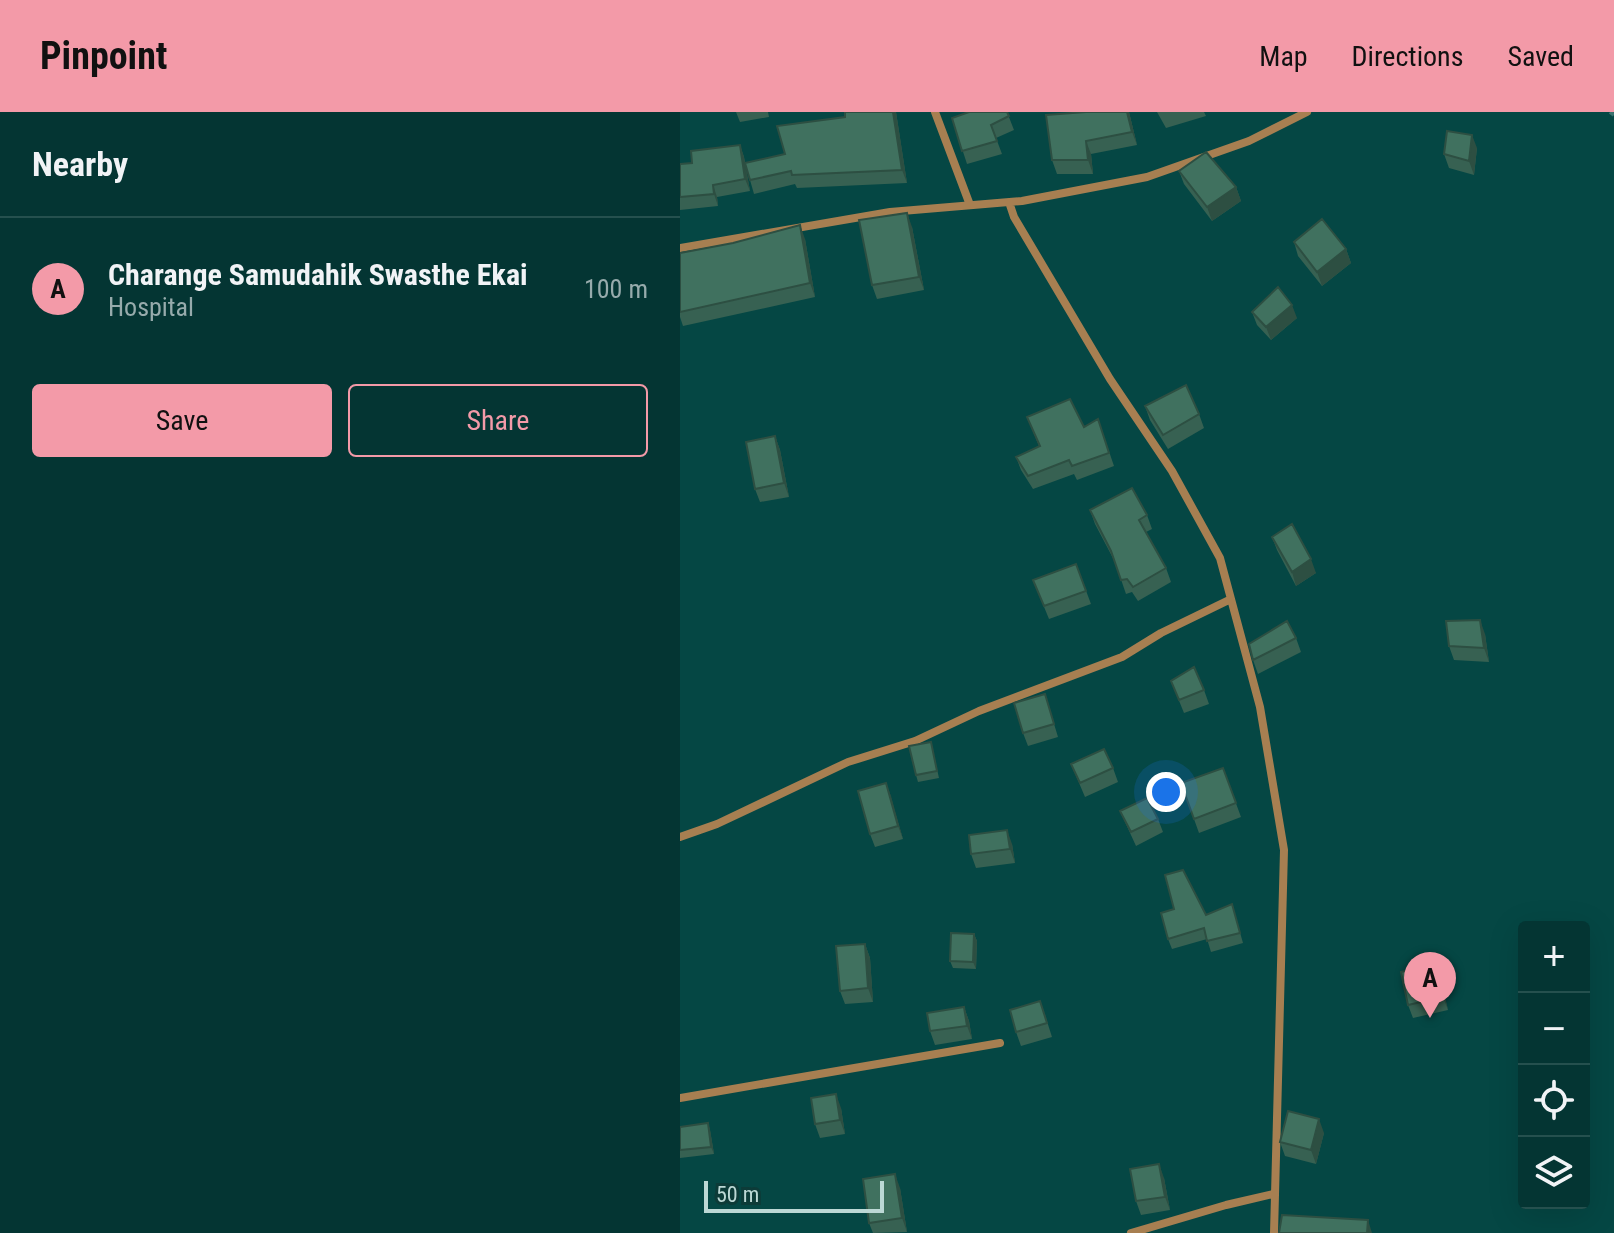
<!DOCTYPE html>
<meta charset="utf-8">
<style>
body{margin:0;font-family:"Roboto Condensed",sans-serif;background:#12403f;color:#f1f3f6}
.controls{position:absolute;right:24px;bottom:24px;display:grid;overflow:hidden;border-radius:8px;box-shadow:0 8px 32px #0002}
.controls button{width:72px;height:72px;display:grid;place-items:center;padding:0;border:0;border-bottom:2px solid #25504e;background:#043533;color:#f1f3f6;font:40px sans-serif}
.scale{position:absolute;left:24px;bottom:20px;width:180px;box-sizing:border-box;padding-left:8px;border:4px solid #bcd8d5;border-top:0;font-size:22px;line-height:28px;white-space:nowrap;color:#bcd8d5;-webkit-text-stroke:6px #0d3b38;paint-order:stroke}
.you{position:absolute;left:486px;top:680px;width:28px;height:28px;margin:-20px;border:6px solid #fff;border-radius:50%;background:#1a73e8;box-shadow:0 0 0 12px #1a73e833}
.badge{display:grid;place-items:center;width:52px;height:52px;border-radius:50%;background:#f39aa8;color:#111;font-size:26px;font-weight:700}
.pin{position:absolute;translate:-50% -66px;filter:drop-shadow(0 2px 4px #0008)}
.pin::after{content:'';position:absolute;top:42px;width:28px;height:24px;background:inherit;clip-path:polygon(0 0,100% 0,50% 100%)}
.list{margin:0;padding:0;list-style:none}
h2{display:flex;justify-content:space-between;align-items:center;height:104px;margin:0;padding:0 32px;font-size:34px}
h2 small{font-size:26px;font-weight:400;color:#97abac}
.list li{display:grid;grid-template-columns:52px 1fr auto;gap:24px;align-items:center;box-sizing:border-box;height:144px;padding:0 32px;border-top:2px solid #25504e}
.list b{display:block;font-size:30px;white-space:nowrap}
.list p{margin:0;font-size:26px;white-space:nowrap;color:#97abac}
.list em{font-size:26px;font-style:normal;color:#97abac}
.actions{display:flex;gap:16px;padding:24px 32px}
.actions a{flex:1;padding:18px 0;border:2px solid #f39aa8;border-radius:8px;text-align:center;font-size:28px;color:#f39aa8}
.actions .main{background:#f39aa8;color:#111}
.icon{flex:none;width:44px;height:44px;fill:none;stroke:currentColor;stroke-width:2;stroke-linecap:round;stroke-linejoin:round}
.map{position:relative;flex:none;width:934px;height:1121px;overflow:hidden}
header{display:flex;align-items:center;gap:48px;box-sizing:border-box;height:112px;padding:0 40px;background:#f39aa8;color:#111}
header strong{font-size:38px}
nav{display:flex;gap:44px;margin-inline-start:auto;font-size:28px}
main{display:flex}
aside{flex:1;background:#043533}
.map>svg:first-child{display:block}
</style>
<header>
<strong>Pinpoint</strong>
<nav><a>Map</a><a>Directions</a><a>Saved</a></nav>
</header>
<main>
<aside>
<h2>Nearby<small></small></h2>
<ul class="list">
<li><span class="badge">A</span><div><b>Charange Samudahik Swasthe Ekai</b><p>Hospital</p></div><em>100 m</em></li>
</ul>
<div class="actions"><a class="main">Save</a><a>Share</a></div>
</aside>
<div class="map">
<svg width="934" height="1121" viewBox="0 0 934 1121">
<rect width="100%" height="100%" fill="#054744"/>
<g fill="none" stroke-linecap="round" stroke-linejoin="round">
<path stroke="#3c7370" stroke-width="4" stroke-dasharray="6 6" stroke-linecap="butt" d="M930,0l4,3"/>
<path stroke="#a77f51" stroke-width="8" d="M255,0l35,93
M329,90l5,15 96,162 62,92 48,87 40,149 24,143 -10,383
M0,136l210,-36 132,-11 125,-24 102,-36 58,-29
M0,725l37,-13 131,-62 67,-21 64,-30 143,-54 39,-24 70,-34
M0,986l320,-55
M451,1121l95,-28 47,-11"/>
</g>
<path fill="#376152" d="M56,0h32l1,5 -29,5z
M165,0h51l11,71 -110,5 -2,-4 -41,10 -4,-14 35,-26 60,-37z
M327,0l7,18 -18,8 6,16 -35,10 -15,-46z
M406,0h43l8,33 -46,9 2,20h-36l-5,-14z
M477,0h47l2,4 -40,12z
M60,33l4,12 6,34 -33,6 1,9 -38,4v-46l12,-1z
M797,36l-3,27 -25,-7 -5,-14z
M499,59l57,16 5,14 -29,20 -28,-37z
M232,115l12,63 -47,9 -5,-14z
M125,127l10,58 -132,29 -3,-9v-64z
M614,130l52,7 5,14 -29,23 -24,-30z
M572,200l45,6 -26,22 -14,-15z
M465,294l54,8 5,14 -36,21 -18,-29z
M347,305l57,10 14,-8 16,47 -37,14 -3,-6 -41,15 -12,-19 -5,-13 23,-11z
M95,324l5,14 9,47 -29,5 -5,-13z
M410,398l57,5 5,14 -6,3 20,36 5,14 -33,19 -6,-9 -6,2 -11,-32 -20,-38z
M592,425l44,36 -20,13 -19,-36z
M396,452l15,40 -42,15 -16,-39z
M805,522l4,28 -35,-2 -5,-14z
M616,526l5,14 -43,22 -5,-14z
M491,569l33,9 5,14 -25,9z
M365,582l13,43 -30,9 -5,-13z
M251,630l8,36 -21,4 -2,-7z
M391,652l42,4 5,14 -33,15z
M543,656l18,49 -42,16 -18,-50z
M206,671l17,56 -28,8 -5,-13z
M440,699l38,8 5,13 -27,14z
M332,732l3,19 -39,5 -5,-14z
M552,792l11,39 -32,9 -4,-13 -35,10 -4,-10 38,-24z
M294,822l3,7 -1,28 -23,-1 -3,-7z
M185,832l5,14 3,44 -28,2 -5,-13z
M760,865l8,33 -35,8 -5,-13z
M284,895l5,14 3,18 -37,6 -5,-14z
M365,903l7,22 -31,9 -5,-14z
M161,996l4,26 -25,4 -5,-14z
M28,1011l2,7 4,24 -34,4v-31z
M644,1021l-8,31 -31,-8 -5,-14z
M484,1066l6,32 -29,5 -5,-14z
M220,1076l7,44 -34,1 -4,-10z"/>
<path fill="#2d4f42" d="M213,0h3l11,71 -5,-13z
M447,0h2l8,33 -5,-13z
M792,23l5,13 -3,27 -5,-14z
M406,29l5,13 2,20 -5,-14z
M60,33l4,12 6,34 -5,-12z
M33,73l4,12 1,9 -4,-12z
M556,75l5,14 -29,20 -5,-14z
M227,101l5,14 12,63 -5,-13z
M120,113l5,14 10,58 -5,-14z
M666,137l5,14 -29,23 -5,-14z
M612,193l5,13 -26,22 -5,-13z
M95,324l5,14 9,47 -5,-14z
M631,447l5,14 -20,13 -4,-14z
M800,508l5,14 4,28 -5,-14z
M206,671l5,13 12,43 -5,-13z
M327,718l5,14 3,19 -5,-14z
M294,822l3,7 -1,28 -3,-7z
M185,832l5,14 3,44 -5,-14z
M755,852l5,13 8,33 -5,-13z
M284,895l5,14 3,18 -5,-13z
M156,982l5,14 4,26 -5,-14z
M639,1007l5,14 -8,31 -5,-14z
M28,1011l2,7 4,24 -3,-7z
M479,1052l5,14 6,32 -5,-13z
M215,1062l5,14 7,44 -5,-14z
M688,1108l4,13h-5z"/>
<path fill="#40715f" stroke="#2d4f42" stroke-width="2" d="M165,0h48l9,58 -110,5 -1,-4 -41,9 -5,-17 40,-9 -8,-28 68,-9z
M289,0h38l2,4 -18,9 6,16 -35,10 -10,-33z
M406,0h41l5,20 -46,9 2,19h-36l-6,-45z
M767,19l25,4 -3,26 -25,-7z
M60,33l5,34 -32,6 1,9 -34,3v-33l12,-1 -1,-12z
M526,40l30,35 -29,20 -28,-36z
M227,101l12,64 -47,8 -13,-65z
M642,107l24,30 -29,23 -23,-30z
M120,113l10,58 -130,29v-59l53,-10z
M598,175l14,18 -26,22 -14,-15z
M506,273l13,29 -36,21 -18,-29z
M390,287l14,28 14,-8 11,34 -37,13 -3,-6 -41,16 -12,-19 24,-11 -13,-29z
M95,324l9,47 -29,6 -9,-47z
M452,376l15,27 -8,5 27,48 -33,19 -6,-8 -6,1 -10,-29 -21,-41z
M612,412l19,35 -19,13 -20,-35z
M396,452l10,27 -42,15 -11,-26z
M800,508l4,28 -35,-2 -3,-25z
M607,509l9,17 -43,22 -4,-16z
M514,555l10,23 -25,10 -8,-19z
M365,582l9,30 -31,9 -9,-30z
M251,630l6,29 -21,4 -7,-29z
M424,637l9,19 -33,15 -9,-19z
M543,656l13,35 -42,16 -13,-36z
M206,671l12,43 -28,8 -12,-43z
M467,686l11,21 -27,13 -11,-21z
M327,718l3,19 -39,5 -2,-19z
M503,758l23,45 26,-11 8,29 -33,8 -3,-13 -36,11 -7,-26 13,-4 -9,-34z
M271,821l23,1 -1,28 -23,-1z
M185,832l3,44 -28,3 -4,-45z
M755,852l8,33 -35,8 -7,-33z
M360,889l7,22 -31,9 -6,-22z
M284,895l3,19 -37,5 -3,-18z
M156,982l4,26 -25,4 -4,-26z
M608,999l31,8 -8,31 -31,-8z
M28,1011l3,24 -31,3v-23z
M479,1052l6,33 -29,4 -6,-32z
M215,1062l7,44 -33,5 -6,-44z
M602,1103l86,5 -1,13h-88z"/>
</svg>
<div class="controls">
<button>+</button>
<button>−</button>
<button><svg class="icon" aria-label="locate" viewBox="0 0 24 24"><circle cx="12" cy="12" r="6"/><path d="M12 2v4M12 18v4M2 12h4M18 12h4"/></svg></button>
<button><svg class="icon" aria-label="layers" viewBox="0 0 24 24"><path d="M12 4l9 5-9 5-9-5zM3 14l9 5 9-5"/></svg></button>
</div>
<div class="scale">50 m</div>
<div class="you"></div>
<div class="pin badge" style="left:750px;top:906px">A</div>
</div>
</main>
